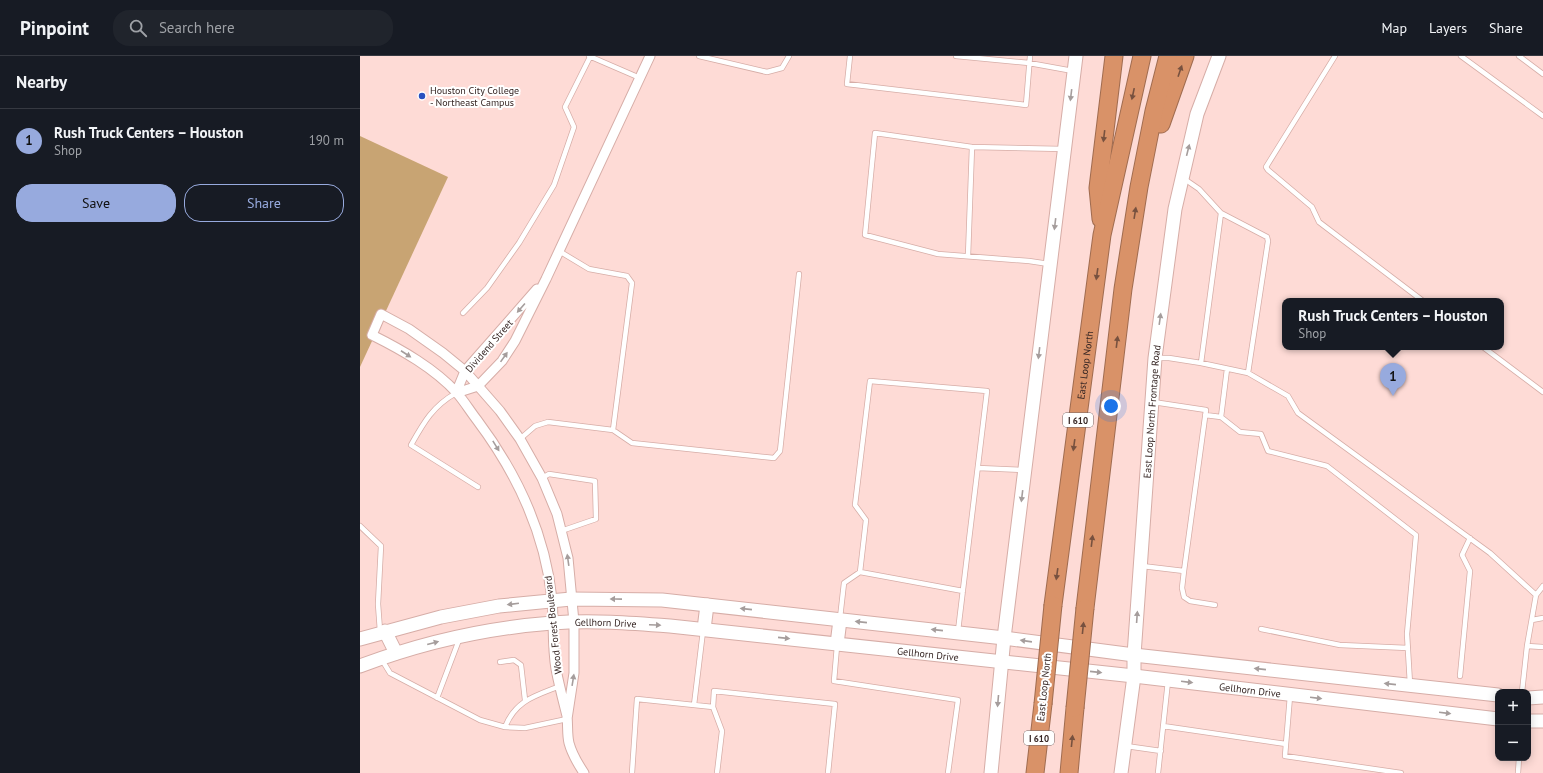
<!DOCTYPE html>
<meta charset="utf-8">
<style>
body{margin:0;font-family:"PT Sans",sans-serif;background:#20242c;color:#f1f3f6}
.controls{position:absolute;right:12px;bottom:12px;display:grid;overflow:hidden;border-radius:8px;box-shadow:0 2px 10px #0003}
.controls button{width:36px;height:36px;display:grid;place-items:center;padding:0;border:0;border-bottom:1px solid #363941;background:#171b24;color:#f1f3f6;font:20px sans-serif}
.you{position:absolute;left:751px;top:350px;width:14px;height:14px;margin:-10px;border:3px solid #fff;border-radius:50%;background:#1a73e8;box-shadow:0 0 0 6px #1a73e833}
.badge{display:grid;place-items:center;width:26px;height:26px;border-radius:50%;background:#97aade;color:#111;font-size:13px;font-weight:700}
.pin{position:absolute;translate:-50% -33px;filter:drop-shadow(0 1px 2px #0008)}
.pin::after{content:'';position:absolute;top:21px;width:14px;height:12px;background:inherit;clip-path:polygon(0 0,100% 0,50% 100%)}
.popup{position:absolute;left:922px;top:242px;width:222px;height:52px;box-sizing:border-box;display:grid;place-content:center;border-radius:8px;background:#171b24;filter:drop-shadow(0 1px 3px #0005);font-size:13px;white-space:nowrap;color:#9ea1a6}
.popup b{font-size:15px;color:#f1f3f6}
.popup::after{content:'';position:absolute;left:50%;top:100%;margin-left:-8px;border:8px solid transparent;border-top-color:#171b24}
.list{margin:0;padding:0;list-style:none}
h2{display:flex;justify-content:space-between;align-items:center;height:52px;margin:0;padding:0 16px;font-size:17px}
h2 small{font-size:13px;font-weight:400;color:#9ea1a6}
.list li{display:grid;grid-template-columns:26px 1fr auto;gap:12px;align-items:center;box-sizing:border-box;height:64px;padding:0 16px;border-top:1px solid #363941}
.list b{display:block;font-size:15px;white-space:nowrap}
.list p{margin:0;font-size:13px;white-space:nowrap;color:#9ea1a6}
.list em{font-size:13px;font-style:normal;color:#9ea1a6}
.actions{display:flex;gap:8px;padding:12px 16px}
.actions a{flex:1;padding:9px 0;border:1px solid #97aade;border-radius:16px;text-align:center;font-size:14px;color:#97aade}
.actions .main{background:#97aade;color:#111}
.icon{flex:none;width:22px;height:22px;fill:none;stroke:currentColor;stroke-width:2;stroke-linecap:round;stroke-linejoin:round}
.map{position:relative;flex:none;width:1183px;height:717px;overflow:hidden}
header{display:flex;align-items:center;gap:24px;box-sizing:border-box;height:56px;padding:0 20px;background:#171b24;border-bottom:1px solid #363941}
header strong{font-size:19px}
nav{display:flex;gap:22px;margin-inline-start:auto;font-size:14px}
.search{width:280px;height:36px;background:#20242c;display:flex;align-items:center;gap:10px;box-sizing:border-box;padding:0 14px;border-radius:16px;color:#9ea1a6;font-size:15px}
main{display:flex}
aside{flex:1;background:#171b24}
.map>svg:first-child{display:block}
</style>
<header>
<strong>Pinpoint</strong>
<div class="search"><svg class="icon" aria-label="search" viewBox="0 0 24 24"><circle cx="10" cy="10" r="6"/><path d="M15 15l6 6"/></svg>Search here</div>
<nav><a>Map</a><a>Layers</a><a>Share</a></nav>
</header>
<main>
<aside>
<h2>Nearby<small></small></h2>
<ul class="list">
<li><span class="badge">1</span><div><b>Rush Truck Centers – Houston</b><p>Shop</p></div><em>190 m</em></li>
</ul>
<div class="actions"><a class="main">Save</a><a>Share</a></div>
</aside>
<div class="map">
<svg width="1183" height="717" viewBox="0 0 1183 717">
<rect width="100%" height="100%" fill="#fedbd6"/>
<path fill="#c8a473" d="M0,80l88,41 -88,190z"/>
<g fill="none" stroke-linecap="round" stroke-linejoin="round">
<g stroke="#d6ada7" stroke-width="6">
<path id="lane" d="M229,0l51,22
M339,0l68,16 15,-4 7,-12
M490,0l-3,28 179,21 4,-49
M596,0l73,7 44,8
M975,0l-69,111 2,3 44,37 7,15 104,79
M1101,0l82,60
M1159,0l24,18
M823,122l16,11 22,24 -20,150
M861,157l46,24 1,4 -20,132
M608,200l4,-109
M689,208l-20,-3 -91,-7 -73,-19 10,-102 97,14 92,2
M103,257l24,-25 32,-45 35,-58 20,-58 -9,-20 25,-50
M1123,291l60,45
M797,302h12l32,5 47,10 40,23 10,17 192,140 46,42 -9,51 -5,46
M96,337c-23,13 -32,29 -45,52l67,42
M845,359l16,2 6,-48
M861,361l19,15 21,2 7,17 59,15 89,69 -9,99 3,50
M253,374l19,13 142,15 6,-7 19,-177
M160,383l15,-13 13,-4 65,8 19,-147 -5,-7 -38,-7 -30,-18
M618,412l45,2
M182,422l7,-4 46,7 1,38 -35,12
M0,470l21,20 -3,58 2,27
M782,510l42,5 22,-161 -53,-8
M824,515l-2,17 2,9 6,4 25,4
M500,516l103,19
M1176,539l7,-9
M480,562l4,-35 16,-11 6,-52 -11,-15 15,-124 117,10 -29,240
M1172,564l11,-2
M901,573l79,16 68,3
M477,590l-3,35 124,19 -10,73
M1167,590l16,1
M22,604l8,13 90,47 25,7 20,1 42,-9
M140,606l14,-2 7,5 4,35
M1100,620l10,-105 -8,-16 8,-17
M930,640l-5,60 116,17
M77,642l22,-58
M334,649l19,2 1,-16 121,13 -7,69
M353,651l9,24 -5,42
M803,670l123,18
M145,671c11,-27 30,-31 55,-41
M766,690l35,5
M272,717l5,-74 57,6 9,-74
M798,717l10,-92
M1158,717l1,-15"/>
</g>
<g stroke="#d6ada7" stroke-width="11">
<path id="street" d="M96,337l22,-7 24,-25 13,-20 31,-62 104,-223
M96,337l9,-22 72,-82
M207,663l7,-46v-51l-6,-64 -11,-44 -15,-36 -22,-39 -20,-28 -35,-40 -22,-18 -34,-24 -28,-15 -9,21c30,15 62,33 85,58 7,8 13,18 20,27 39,52 68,113 75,179 2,23 0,47 4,70 3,16 7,31 11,47 1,9 0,19 2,27 3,11 9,21 15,30"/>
</g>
<g stroke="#d6ada7" stroke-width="15">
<g id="secondary">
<path d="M344,573l3,-24"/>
<path d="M25,575l11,22"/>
<path d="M0,583l81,-22 58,-11 72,-7 91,1 342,38 130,17 364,40"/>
<path d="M477,588l3,-24"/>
<path id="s1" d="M0,610c61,-23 127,-38 192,-43 39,-3 79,0 118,3l464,50 364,43"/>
<path d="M1168,642l15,-1"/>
<path d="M1168,665h15"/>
<path d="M631,717l13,-135 72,-582"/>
<path id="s2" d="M761,717l13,-97v-21l21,-297 20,-149 22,-95 22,-58"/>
</g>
</g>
<g stroke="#a06c50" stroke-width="19">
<g id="highway">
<path d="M801,68l24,-68"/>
<path d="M741,163l-3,-31 16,-132"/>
<path id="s3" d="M693,549l49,-370 40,-179"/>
<path d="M725,552l38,-319 16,-102 15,-76 14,-55"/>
<path d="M675,717l8,-69"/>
<path d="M709,717l6,-65"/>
</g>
</g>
<use href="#lane" stroke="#fff" stroke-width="4.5"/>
<use href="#street" stroke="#fff" stroke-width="9"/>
<use href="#secondary" stroke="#fff" stroke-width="13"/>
<use href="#highway" stroke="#d99268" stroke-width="17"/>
<g stroke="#a06c50" stroke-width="19" stroke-linecap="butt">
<path id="highway-bridge" d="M683,648l10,-99
M715,652l10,-100"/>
</g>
<use href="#highway-bridge" stroke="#d99268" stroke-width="17"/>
</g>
<defs><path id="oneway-solid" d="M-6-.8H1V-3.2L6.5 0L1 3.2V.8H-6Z"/></defs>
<g fill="#77513f">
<use href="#oneway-solid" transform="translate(820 15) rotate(-71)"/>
<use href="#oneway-solid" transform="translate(773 38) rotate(102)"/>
<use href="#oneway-solid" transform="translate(744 80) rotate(97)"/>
<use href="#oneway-solid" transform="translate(775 157) rotate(-81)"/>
<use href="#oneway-solid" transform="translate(737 218) rotate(98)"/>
<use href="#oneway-solid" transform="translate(757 286) rotate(-83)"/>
<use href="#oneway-solid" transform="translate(714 389) rotate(98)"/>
<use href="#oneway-solid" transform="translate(732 485) rotate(-83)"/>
<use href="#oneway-solid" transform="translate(697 518) rotate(98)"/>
<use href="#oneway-solid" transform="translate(723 572) rotate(-84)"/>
<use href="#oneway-solid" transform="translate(712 685) rotate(-84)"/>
</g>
<g fill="#a59d9c">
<use href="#oneway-solid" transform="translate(711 39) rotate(97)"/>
<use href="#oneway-solid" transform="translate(828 94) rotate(-76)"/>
<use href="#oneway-solid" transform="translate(695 168) rotate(97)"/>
<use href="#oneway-solid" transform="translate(161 252) rotate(131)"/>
<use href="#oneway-solid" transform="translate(800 263) rotate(-82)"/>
<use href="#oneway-solid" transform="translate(679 297) rotate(97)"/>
<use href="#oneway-solid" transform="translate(46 298) rotate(33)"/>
<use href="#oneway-solid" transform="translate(144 301) rotate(-55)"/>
<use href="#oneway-solid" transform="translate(136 390) rotate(58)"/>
<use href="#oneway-solid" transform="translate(662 440) rotate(97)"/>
<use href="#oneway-solid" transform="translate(208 504) rotate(-98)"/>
<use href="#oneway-solid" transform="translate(256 543) rotate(-179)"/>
<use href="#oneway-solid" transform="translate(153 548) rotate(173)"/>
<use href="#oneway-solid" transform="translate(386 553) rotate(-174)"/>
<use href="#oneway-solid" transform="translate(777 561) rotate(-86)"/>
<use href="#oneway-solid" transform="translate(501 566) rotate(-174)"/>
<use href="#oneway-solid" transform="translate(295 569) rotate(3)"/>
<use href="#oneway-solid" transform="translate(577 574) rotate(-174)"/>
<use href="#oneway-solid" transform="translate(424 582) rotate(6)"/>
<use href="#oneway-solid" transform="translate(666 585) rotate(-172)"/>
<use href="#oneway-solid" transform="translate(73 587) rotate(-15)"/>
<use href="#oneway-solid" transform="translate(900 613) rotate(-174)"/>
<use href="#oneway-solid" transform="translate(736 616) rotate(6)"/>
<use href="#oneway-solid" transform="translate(213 624) rotate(-81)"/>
<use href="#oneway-solid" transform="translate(827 626) rotate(7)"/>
<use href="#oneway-solid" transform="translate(1030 628) rotate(-174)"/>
<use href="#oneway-solid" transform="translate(956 642) rotate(7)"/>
<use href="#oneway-solid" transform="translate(638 645) rotate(95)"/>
<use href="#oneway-solid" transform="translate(1085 657) rotate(7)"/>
</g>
<circle fill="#2851c0" stroke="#fff" stroke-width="1.5" cx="62" cy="40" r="4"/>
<g text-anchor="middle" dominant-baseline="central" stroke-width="4" stroke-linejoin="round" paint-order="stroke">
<g fill="#fff" stroke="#726766" stroke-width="1">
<rect x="703" y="357" width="30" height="14" rx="3"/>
<rect x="664" y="675" width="30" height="14" rx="3"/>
</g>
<g font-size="9" font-weight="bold" fill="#362624">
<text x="718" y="364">I 610</text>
<text x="679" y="682">I 610</text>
</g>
<g font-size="10" fill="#362624" stroke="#fff" text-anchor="start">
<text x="70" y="34">Houston City College<tspan x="70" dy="12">- Northeast Campus</tspan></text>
</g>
<g font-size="10" fill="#362624" stroke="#fff">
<text transform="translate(129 290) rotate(-49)">Dividend Street</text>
<text stroke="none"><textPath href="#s3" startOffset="242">East Loop North</textPath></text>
<text stroke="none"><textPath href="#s2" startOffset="363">East Loop North Frontage Road</textPath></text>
<text stroke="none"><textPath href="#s1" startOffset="251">Gellhorn Drive</textPath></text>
<text transform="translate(193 569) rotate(-96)">Wood Forest Boulevard</text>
<text stroke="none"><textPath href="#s1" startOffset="575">Gellhorn Drive</textPath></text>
<text transform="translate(684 631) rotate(-84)">East Loop North</text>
<text stroke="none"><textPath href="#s1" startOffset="899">Gellhorn Drive</textPath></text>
</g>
</g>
</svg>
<div class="controls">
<button>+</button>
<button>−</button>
</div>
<div class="you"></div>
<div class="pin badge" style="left:1033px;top:340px">1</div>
<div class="popup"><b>Rush Truck Centers – Houston</b>Shop</div>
</div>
</main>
